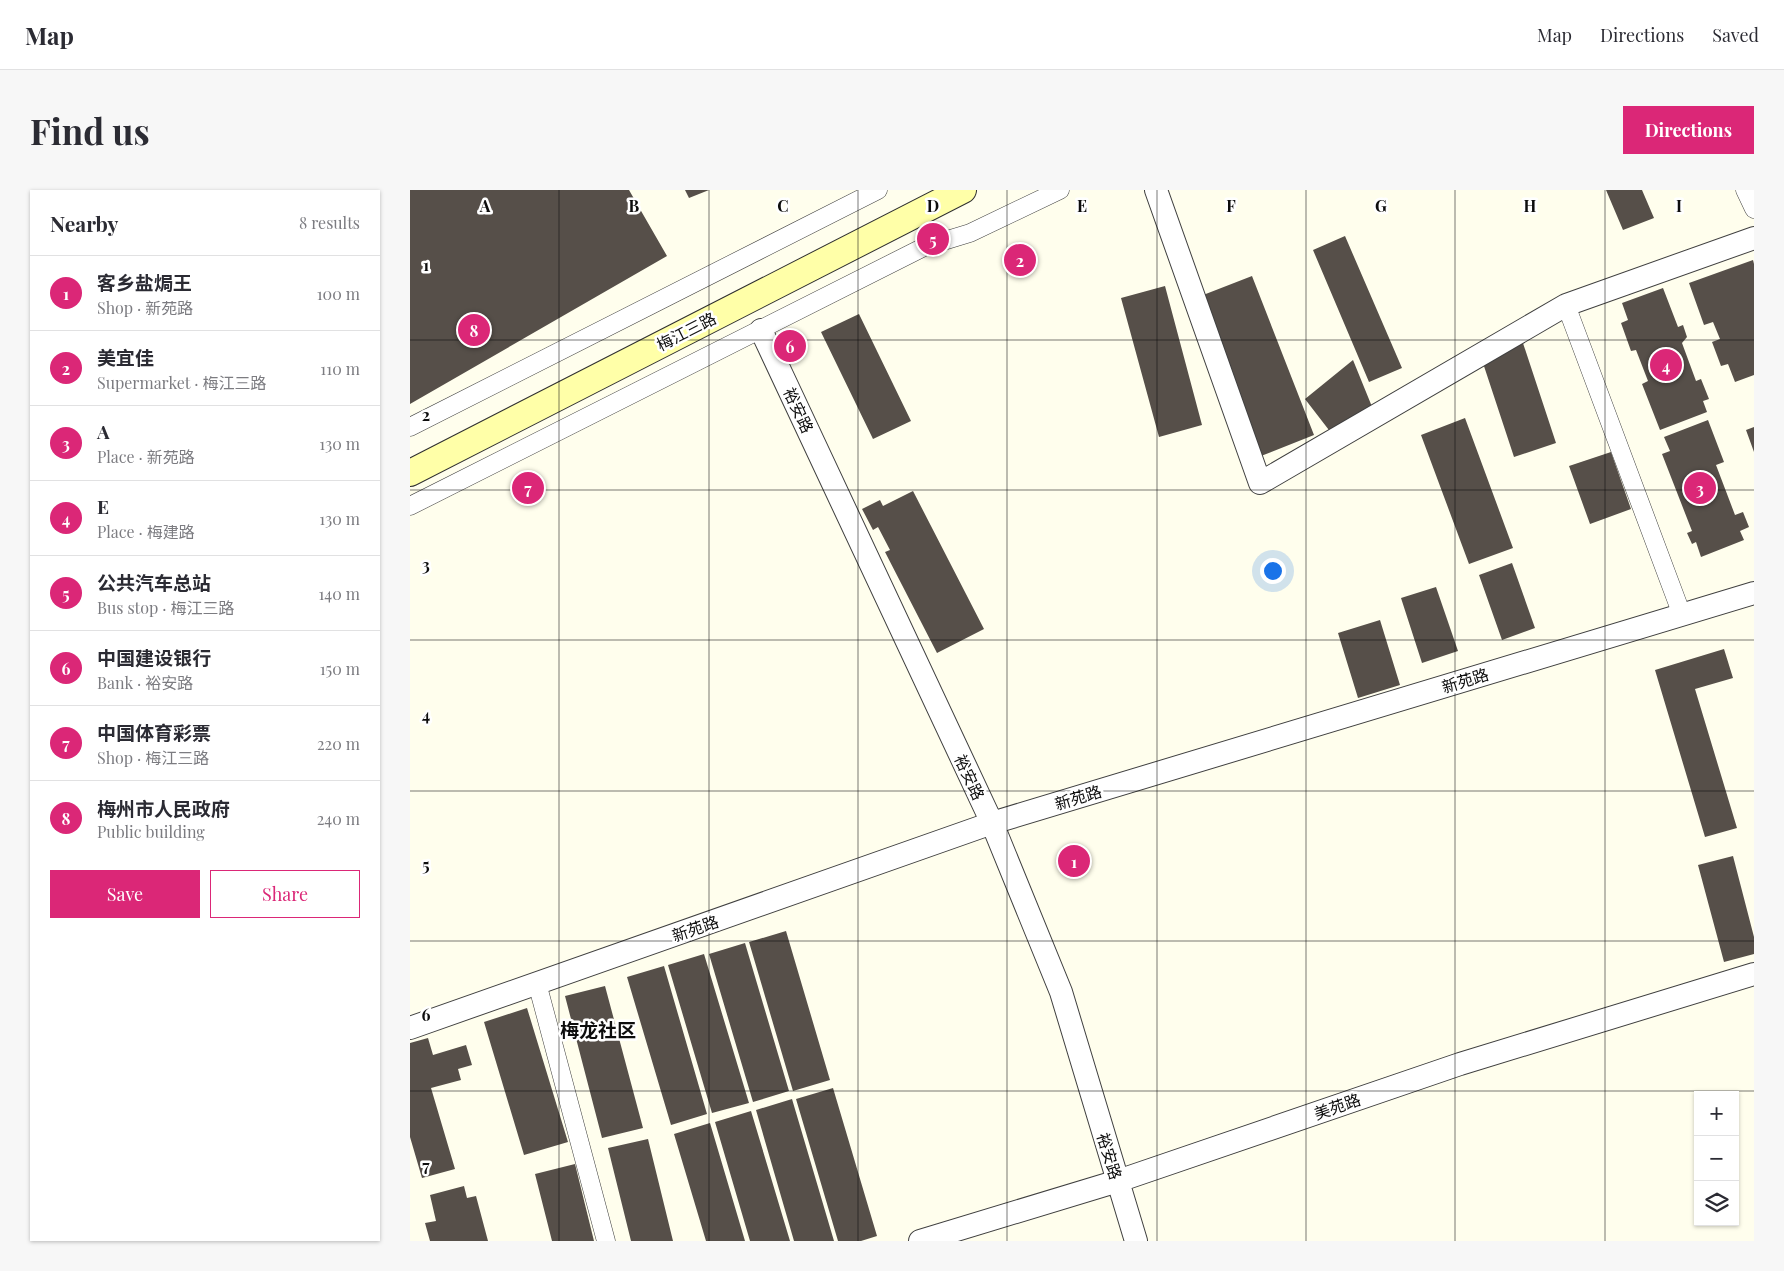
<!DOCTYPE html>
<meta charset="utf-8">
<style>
body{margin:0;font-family:"Playfair Display","Noto Sans SC",serif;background:#f7f7f7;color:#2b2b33}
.controls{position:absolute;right:15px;bottom:15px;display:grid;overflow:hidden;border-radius:0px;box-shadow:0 1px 4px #0004}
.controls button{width:45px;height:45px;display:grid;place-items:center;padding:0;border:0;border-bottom:1px solid #e1e1e2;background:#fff;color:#2b2b33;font:25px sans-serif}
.you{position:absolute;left:862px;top:380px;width:18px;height:18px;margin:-12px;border:4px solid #fff;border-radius:50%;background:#1a73e8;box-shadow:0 0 0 8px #1a73e833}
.badge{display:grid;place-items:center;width:32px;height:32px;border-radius:50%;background:#db2777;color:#fff;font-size:16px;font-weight:700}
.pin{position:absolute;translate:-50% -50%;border:2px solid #fff;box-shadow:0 1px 5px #0006}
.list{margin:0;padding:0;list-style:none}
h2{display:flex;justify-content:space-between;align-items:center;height:65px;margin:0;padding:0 20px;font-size:21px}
h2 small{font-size:16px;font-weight:400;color:#7c7c81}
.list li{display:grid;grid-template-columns:32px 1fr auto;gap:15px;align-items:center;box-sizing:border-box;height:75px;padding:0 20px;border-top:1px solid #e1e1e2}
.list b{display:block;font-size:19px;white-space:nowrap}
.list p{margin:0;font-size:16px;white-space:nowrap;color:#7c7c81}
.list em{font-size:16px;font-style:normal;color:#7c7c81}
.actions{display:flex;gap:10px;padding:15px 20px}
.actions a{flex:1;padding:11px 0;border:1px solid #db2777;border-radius:0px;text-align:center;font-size:18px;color:#db2777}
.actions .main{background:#db2777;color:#fff}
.icon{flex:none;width:28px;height:28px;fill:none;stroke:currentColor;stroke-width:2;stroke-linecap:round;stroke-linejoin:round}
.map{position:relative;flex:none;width:1344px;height:1051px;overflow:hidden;border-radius:0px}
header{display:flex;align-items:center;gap:30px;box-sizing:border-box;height:70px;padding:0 25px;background:#fff;border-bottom:1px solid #e1e1e2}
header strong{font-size:24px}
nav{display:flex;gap:28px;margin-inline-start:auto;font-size:18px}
.intro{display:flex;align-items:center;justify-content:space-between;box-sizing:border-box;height:120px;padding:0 30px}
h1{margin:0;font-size:35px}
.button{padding:12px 22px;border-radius:0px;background:#db2777;color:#fff;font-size:18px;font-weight:700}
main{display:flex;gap:30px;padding:0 30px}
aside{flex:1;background:#fff;border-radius:0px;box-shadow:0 1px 4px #0004}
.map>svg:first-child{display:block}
</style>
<header>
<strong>Map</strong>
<nav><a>Map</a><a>Directions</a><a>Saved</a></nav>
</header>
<div class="intro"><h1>Find us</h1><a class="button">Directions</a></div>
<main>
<aside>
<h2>Nearby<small>8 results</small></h2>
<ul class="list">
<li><span class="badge">1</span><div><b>客乡盐焗王</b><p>Shop · 新苑路</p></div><em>100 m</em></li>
<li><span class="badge">2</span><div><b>美宜佳</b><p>Supermarket · 梅江三路</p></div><em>110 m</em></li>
<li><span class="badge">3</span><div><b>A</b><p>Place · 新苑路</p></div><em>130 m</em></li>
<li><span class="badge">4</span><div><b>E</b><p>Place · 梅建路</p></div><em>130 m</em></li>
<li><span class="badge">5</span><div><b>公共汽车总站</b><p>Bus stop · 梅江三路</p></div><em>140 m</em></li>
<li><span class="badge">6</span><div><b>中国建设银行</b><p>Bank · 裕安路</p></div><em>150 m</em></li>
<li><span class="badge">7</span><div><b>中国体育彩票</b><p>Shop · 梅江三路</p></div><em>220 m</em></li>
<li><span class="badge">8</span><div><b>梅州市人民政府</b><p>Public building</p></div><em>240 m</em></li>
</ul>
<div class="actions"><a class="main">Save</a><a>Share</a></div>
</aside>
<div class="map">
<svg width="1344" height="1051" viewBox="0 0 1344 1051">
<rect width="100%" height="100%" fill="#fffeed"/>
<path fill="#564f49" d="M0,0h219l38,66 -257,148z
M275,0h24l-20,8z
M1196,0h36l12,28 -31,12z
M935,46l57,132 -33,14 -56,-132z
M1343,70l1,4v111l-19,7 -7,-18 -7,2 -9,-24 8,-3 -7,-17 -9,3 -15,-42z
M842,86l62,159 -53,21 -63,-159z
M755,96l37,139 -43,12 -38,-139z
M1253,98l15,39 5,-2 4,12 -5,6 14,38 5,-2 8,20 -6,2 4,11 -47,18 -18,-46 6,-3 -12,-31 -5,1 -10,-28 7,-3 -6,-17z
M449,124l52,107 -38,18 -52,-107z
M1111,147l35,106 -42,14 -35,-106z
M943,170l24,59 -35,28 -37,-48z
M1055,228l48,130 -44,16 -48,-129z
M1298,230l16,42 -8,3 19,50 8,-3 6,15 -9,4 4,9 -43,17 -5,-15 -4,2 -5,-11 5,-2 -30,-77 8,-3 -6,-14z
M1344,237v25l-8,-22z
M1201,262l20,57 -41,15 -21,-58z
M503,301l71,138 -47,24 -52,-101 5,-2 -12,-23 -5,3 -11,-21 18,-9 3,6z
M1102,373l23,65 -33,12 -23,-65z
M1026,397l22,64 -36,12 -21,-65z
M970,430l20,65 -42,13 -20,-65z
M1314,459l9,29 -38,11 42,139 -32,9 -50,-167z
M1323,666l21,81v17l-30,8 -26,-97z
M376,741l44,149 -37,11 -44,-149z
M335,753l44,148 -36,11 -44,-148z
M294,764l45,149 -37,10 -44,-148z
M254,776l43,148 -36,11 -44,-148z
M195,796l38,142 -41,10 -37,-142z
M117,818l41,134 -44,13 -40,-133z
M18,848l5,17 33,-10 6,20 -14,4 3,11 -30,8 24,81 -33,9 -12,-41v-94z
M423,898l44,148 -16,5h-23l-42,-142z
M382,909l42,142h-40l-38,-131z
M341,921l39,130h-40l-35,-119z
M300,933l35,118h-39l-32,-107z
M238,949l25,102h-42l-23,-93z
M165,974l19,77h-42l-17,-67z
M54,996l3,12 9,-2 12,45h-58l-5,-18 11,-2 -6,-26z"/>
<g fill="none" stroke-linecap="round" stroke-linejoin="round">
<g stroke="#404040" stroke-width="19">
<path id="minor" d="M1335,0l9,19
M1156,115l116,310
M0,237l468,-237
M0,316l514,-259 46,-14 90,-43
M127,793l69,258"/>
</g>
<g stroke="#404040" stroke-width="24">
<path id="tertiary" d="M746,0l104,293 306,-178 188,-67
M351,140l231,493 69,169 75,249
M0,838l582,-205 762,-230
M510,1051l198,-60 342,-117 294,-90"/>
</g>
<g stroke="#2f2f2f" stroke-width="28">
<path id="secondary" d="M0,283l553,-283"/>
</g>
<use href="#minor" stroke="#fff" stroke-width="18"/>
<use href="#tertiary" stroke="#fff" stroke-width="22"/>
<use href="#secondary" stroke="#ffffa8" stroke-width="26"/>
</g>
<path fill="none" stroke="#0d0d0d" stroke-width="1" stroke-opacity="0.55" d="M149,0v1051M299,0v1051M448,0v1051M597,0v1051M747,0v1051M896,0v1051M1045,0v1051M1195,0v1051M0,150h1344M0,300h1344M0,450h1344M0,601h1344M0,751h1344M0,901h1344"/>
<g text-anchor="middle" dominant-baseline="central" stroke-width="5" stroke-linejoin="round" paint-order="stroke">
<g font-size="16" fill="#0d0d0d" stroke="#fff">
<text transform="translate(276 141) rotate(-27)">梅江三路</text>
<text transform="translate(389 220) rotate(65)">裕安路</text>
<text transform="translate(1055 490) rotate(-17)">新苑路</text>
<text transform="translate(560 587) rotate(65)">裕安路</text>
<text transform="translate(668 607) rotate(-17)">新苑路</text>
<text transform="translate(285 738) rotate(-19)">新苑路</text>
<text transform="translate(927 916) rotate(-19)">美苑路</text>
<text transform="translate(700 966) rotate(73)">裕安路</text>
</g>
<g font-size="19" font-weight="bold" fill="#0d0d0d" stroke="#fff">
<text x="188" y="839">梅龙社区</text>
</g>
</g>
<g font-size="16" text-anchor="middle" font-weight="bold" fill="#0d0d0d" stroke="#fff" stroke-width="5" stroke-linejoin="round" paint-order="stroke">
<text x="75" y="22">A</text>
<text x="224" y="22">B</text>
<text x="373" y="22">C</text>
<text x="523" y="22">D</text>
<text x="672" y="22">E</text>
<text x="821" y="22">F</text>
<text x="971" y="22">G</text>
<text x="1120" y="22">H</text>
<text x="1269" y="22">I</text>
<text x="16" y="81">1</text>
<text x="16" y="231">2</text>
<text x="16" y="381">3</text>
<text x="16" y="531">4</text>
<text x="16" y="681">5</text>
<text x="16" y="831">6</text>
<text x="16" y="982">7</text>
</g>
</svg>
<div class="controls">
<button>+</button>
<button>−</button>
<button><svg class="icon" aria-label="layers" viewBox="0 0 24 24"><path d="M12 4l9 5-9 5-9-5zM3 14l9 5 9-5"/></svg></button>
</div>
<div class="you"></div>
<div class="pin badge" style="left:664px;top:671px">1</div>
<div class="pin badge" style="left:610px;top:70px">2</div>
<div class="pin badge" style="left:1290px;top:298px">3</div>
<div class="pin badge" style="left:1256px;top:175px">4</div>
<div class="pin badge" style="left:523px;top:49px">5</div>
<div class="pin badge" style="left:380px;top:156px">6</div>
<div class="pin badge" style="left:118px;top:298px">7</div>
<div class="pin badge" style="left:64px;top:140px">8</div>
</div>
</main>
